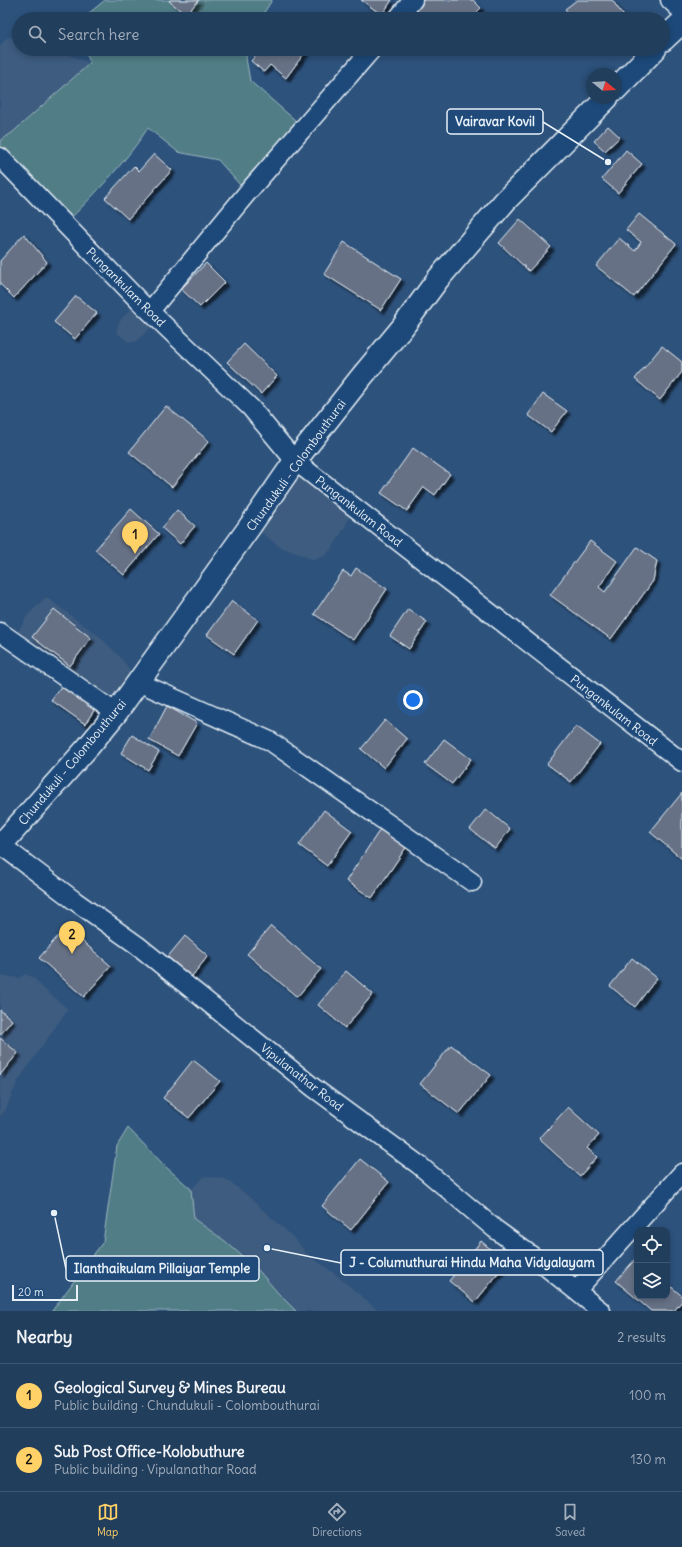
<!DOCTYPE html>
<meta charset="utf-8">
<style>
body{margin:0;font-family:Delius,sans-serif;background:#2a4563;color:#f1f3f6}
.controls{position:absolute;right:12px;bottom:12px;display:grid;overflow:hidden;border-radius:8px;box-shadow:0 2px 6px #0003}
.controls button{width:36px;height:36px;display:grid;place-items:center;padding:0;border:0;border-bottom:1px solid #3f5772;background:#223e5d;color:#f1f3f6;font:20px sans-serif}
.compass{position:absolute;left:586px;top:68px;width:36px;height:36px;border-radius:50%;background:#223e5d;box-shadow:0 2px 6px #0003;rotate:108deg}
.scale{position:absolute;left:12px;bottom:10px;width:66px;box-sizing:border-box;padding-left:4px;border:2px solid #e8f1f8;border-top:0;font-size:11px;line-height:14px;white-space:nowrap;color:#e8f1f8;-webkit-text-stroke:3px #1f4a7a;paint-order:stroke}
.you{position:absolute;left:413px;top:700px;width:14px;height:14px;margin:-10px;border:3px solid #fff;border-radius:50%;background:#1a73e8;box-shadow:0 0 0 6px #1a73e833}
.badge{display:grid;place-items:center;width:26px;height:26px;border-radius:50%;background:#ffd166;color:#111;font-size:13px;font-weight:700}
.pin{position:absolute;translate:-50% -33px;filter:drop-shadow(0 1px 2px #0008)}
.pin::after{content:'';position:absolute;top:21px;width:14px;height:12px;background:inherit;clip-path:polygon(0 0,100% 0,50% 100%)}
.list{margin:0;padding:0;list-style:none}
h2{display:flex;justify-content:space-between;align-items:center;height:52px;margin:0;padding:0 16px;font-size:17px}
h2 small{font-size:13px;font-weight:400;color:#a2aebc}
.list li{display:grid;grid-template-columns:26px 1fr auto;gap:12px;align-items:center;box-sizing:border-box;height:64px;padding:0 16px;border-top:1px solid #3f5772}
.list b{display:block;font-size:15px;white-space:nowrap}
.list p{margin:0;font-size:13px;white-space:nowrap;color:#a2aebc}
.list em{font-size:13px;font-style:normal;color:#a2aebc}
.icon{flex:none;width:22px;height:22px;fill:none;stroke:currentColor;stroke-width:2;stroke-linecap:round;stroke-linejoin:round}
.map{position:relative;flex:none;width:682px;height:1311px;overflow:hidden}
.search{position:absolute;background:#223e5d;box-shadow:0 2px 6px #0003;left:12px;right:12px;top:12px;height:44px;display:flex;align-items:center;gap:10px;box-sizing:border-box;padding:0 14px;border-radius:22px;color:#a2aebc;font-size:15px}
.sheet{height:180px;background:#223e5d}
nav{display:flex;justify-content:space-around;align-items:center;box-sizing:border-box;height:56px;border-top:1px solid #3f5772;background:#223e5d;font-size:11px;color:#a2aebc}
nav a{display:grid;justify-items:center;gap:2px}
nav .on{color:#ffd166}
.map>svg:first-child{display:block}
</style>
<div class="map">
<svg width="682" height="1311" viewBox="0 0 682 1311">
<defs>
<filter id="shadow"><feDropShadow dx="3.5" dy="3.5" stdDeviation="1" flood-color="#0009"/></filter>
</defs>
<rect width="100%" height="100%" fill="#2d527c"/>
<filter id="ink" filterUnits="userSpaceOnUse"><feTurbulence type="fractalNoise" baseFrequency=".025" numOctaves="2"/><feDisplacementMap in="SourceGraphic" scale="8" xChannelSelector="R" yChannelSelector="G"/><feConvolveMatrix kernelMatrix="1 2 1 2 8 2 1 2 1" color-interpolation-filters="sRGB"/></filter>
<g filter="url(#ink)">
<path fill="#3e5b7f" d="M7,37l12,2v10h35l36,14 -77,69 -13,9v-95z
M141,303l17,15 -10,13 -13,11h-7l-12,-10 1,-4 4,-9 10,-10z
M295,461l59,46 -8,18 -12,21 -9,10 -11,4 -34,-13 -29,-22z
M46,597l54,40 22,22 16,23 -22,31 -104,-72 15,-25z
M25,974l8,3 9,10 26,22 -50,72 -13,30 -5,6v-141l19,2z
M205,1176l21,3 21,16 48,44 12,15 27,19 45,38h-83l-18,-18 -19,-22 -34,-30 -31,-22 -3,-30z"/>
<path fill="#517d86" stroke="#9cb7bf" d="M105,0h167l-12,19h-178z
M85,49h163l-2,9 4,23 53,46 -56,66 -29,-33 -40,-8 -30,-24c-24,36 -53,66 -84,97l-64,-68v-16l13,-9 77,-69z
M128,1128l38,39 25,22 3,30 31,22 34,30 19,22 18,18h-244l51,-69 14,-96z"/>
<path fill="#667186" stroke="#e8f1f8" filter="url(#shadow)" d="M170,0h29l-13,15 -17,-14z
M361,0h31l-10,15z
M414,0h59l8,8 -11,11h-46l-14,-15z
M577,0h35l14,19h-53l-8,-10z
M261,49h43l2,2 -20,27 -16,-13 -6,7 -13,-11z
M608,126l12,11 -15,14 -11,-10z
M626,150l16,14 -24,29 -16,-14z
M154,154l18,16 -44,49 -23,-21 29,-32 5,5z
M639,214l37,30 -42,53 -38,-31 23,-28 16,13 6,-9 -15,-12z
M520,219l31,28 -22,24 -30,-28z
M24,234l23,28 -33,36 -14,-14v-23z
M344,242l57,37 -20,31 -57,-36z
M206,263l19,19 -25,25 -19,-18z
M76,296l21,17 -22,26 -21,-17z
M244,344l33,32 -16,18 -34,-32z
M662,346l20,16v10l-22,28 -25,-21z
M543,394l24,17 -16,21 -23,-17z
M166,406l43,35 -37,46 -43,-35z
M413,448l37,26 -15,21 -11,-8 -17,24 -26,-18z
M131,509l28,25 -35,41 -29,-25z
M177,510l18,16 -15,18 -18,-16z
M590,541l27,20 -18,26 6,5 32,-45 20,14 -4,20 -42,58 -61,-44z
M356,568l31,21 -34,51 -39,-26 29,-43 8,5z
M232,601l26,19 -24,34 -27,-19z
M54,609l37,29 -21,28 -38,-29z
M408,609l19,13 -18,27 -19,-13z
M62,685l33,24 -10,15 -34,-24z
M167,706l30,17 -19,33 -29,-16z
M385,720l22,19 -23,29 -23,-19z
M576,726l24,18 -29,38 -24,-18z
M132,735l27,17 -11,18 -27,-17z
M444,739l27,20 -19,25 -27,-20z
M682,793v66l-32,-27z
M486,809l24,20 -15,20 -25,-20z
M324,810l28,21 -25,35 -28,-21z
M381,828l26,18 -35,52 -26,-17z
M271,926l50,43 -24,28 -50,-43z
M66,927l45,39 -27,31 -45,-39z
M185,936l23,20 -19,24 -24,-20z
M632,958l25,20 -22,29 -25,-21z
M346,971l27,23 -28,34 -27,-23z
M0,1010l12,10 -12,15z
M0,1038l18,15 -18,22z
M451,1045l40,30 -32,39 -39,-30z
M193,1060l27,21 -31,37 -26,-20z
M568,1107l31,28 -12,13 10,9 -17,19 -41,-37z
M360,1159l29,23 -38,48 -29,-24z
M481,1241l26,22 -32,39 -26,-21z
M637,1257v39h30v-13l15,13v5l-8,10h-23l-35,-30z"/>
<g fill="none" stroke-linecap="round" stroke-linejoin="round">
<g stroke="#e8f1f8" stroke-width="21">
<path id="minor" d="M670,0l12,11
M397,19l16,-19
M0,157l141,146 110,105 44,53 387,301
M150,311l97,-118 125,-144
M0,632l116,81
M138,682l132,59 202,141
M1,845l74,56 62,44 177,143 105,77 76,64 40,29 66,53
M576,1291l106,-118"/>
</g>
<g stroke="#e8f1f8" stroke-width="25">
<path id="secondary" d="M663,40l19,-18
M616,89l39,-40
M0,846l88,-99 28,-34 132,-184 47,-68 64,-81 43,-52 36,-49 68,-79 101,-102"/>
</g>
<use href="#minor" stroke="#1f4a7a" stroke-width="18"/>
<use href="#secondary" stroke="#1f4a7a" stroke-width="22"/>
</g>
</g>
<g text-anchor="middle" dominant-baseline="central" stroke-width="4" stroke-linejoin="round" paint-order="stroke">
<g font-size="12" fill="#e8f1f8" stroke="#1f4a7a">
<text transform="translate(126 287) rotate(45)">Pungankulam Road</text>
<text transform="translate(296 465) rotate(-54)">Chundukuli - Colombouthurai</text>
<text transform="translate(359 511) rotate(38)">Pungankulam Road</text>
<text transform="translate(614 710) rotate(38)">Pungankulam Road</text>
<text transform="translate(72 762) rotate(-50)">Chundukuli - Colombouthurai</text>
<text transform="translate(302 1077) rotate(38)">Vipulanathar Road</text>
</g>
</g>
<path fill="none" stroke="#e8f1f8" stroke-width="1.5" d="M608 162L543 122M267 1248L341 1263M54 1213L66 1269"/>
<g fill="#e8f1f8" stroke="#1f4a7a" stroke-width="1.5">
<circle cx="608" cy="162" r="4"/>
<circle cx="267" cy="1248" r="4"/>
<circle cx="54" cy="1213" r="4"/>
</g>
<g fill="#1f4a7a" stroke="#e8f1f8" stroke-width="1.5">
<rect x="447" y="109" width="96" height="25" rx="4"/>
<rect x="341" y="1250" width="262" height="25" rx="4"/>
<rect x="66" y="1256" width="193" height="25" rx="4"/>
</g>
<g font-size="13" text-anchor="middle" font-weight="bold" fill="#e8f1f8">
<text x="495" y="126">Vairavar Kovil</text>
<text x="472" y="1267">J - Columuthurai Hindu Maha Vidyalayam</text>
<text x="162" y="1273">Ilanthaikulam Pillaiyar Temple</text>
</g>
</svg>
<div class="controls">
<button><svg class="icon" aria-label="locate" viewBox="0 0 24 24"><circle cx="12" cy="12" r="6"/><path d="M12 2v4M12 18v4M2 12h4M18 12h4"/></svg></button>
<button><svg class="icon" aria-label="layers" viewBox="0 0 24 24"><path d="M12 4l9 5-9 5-9-5zM3 14l9 5 9-5"/></svg></button>
</div>
<svg class="compass" viewBox="-18 -18 36 36"><path d="M0-13l5 13h-10z" fill="#e53935"/><path d="M0 13l5-13h-10z" fill="#a2aebc"/></svg>
<div class="scale">20 m</div>
<div class="you"></div>
<div class="pin badge" style="left:135px;top:554px">1</div>
<div class="pin badge" style="left:72px;top:954px">2</div>
<div class="search"><svg class="icon" aria-label="search" viewBox="0 0 24 24"><circle cx="10" cy="10" r="6"/><path d="M15 15l6 6"/></svg>Search here</div>
</div>
<section class="sheet">
<h2>Nearby<small>2 results</small></h2>
<ul class="list">
<li><span class="badge">1</span><div><b>Geological Survey &amp; Mines Bureau</b><p>Public building · Chundukuli - Colombouthurai</p></div><em>100 m</em></li>
<li><span class="badge">2</span><div><b>Sub Post Office-Kolobuthure</b><p>Public building · Vipulanathar Road</p></div><em>130 m</em></li>
</ul>
</section>
<nav>
<a class="on"><svg class="icon" aria-label="map" viewBox="0 0 24 24"><path d="M3 6l6-2 6 2 6-2v14l-6 2-6-2-6 2zM9 4v14M15 6v14"/></svg>Map</a>
<a><svg class="icon" aria-label="directions" viewBox="0 0 24 24"><path d="M12 3l9 9-9 9-9-9zM9 14v-3h6M13 9l2 2-2 2"/></svg>Directions</a>
<a><svg class="icon" aria-label="saved" viewBox="0 0 24 24"><path d="M7 4h10v16l-5-4-5 4z"/></svg>Saved</a>
</nav>
